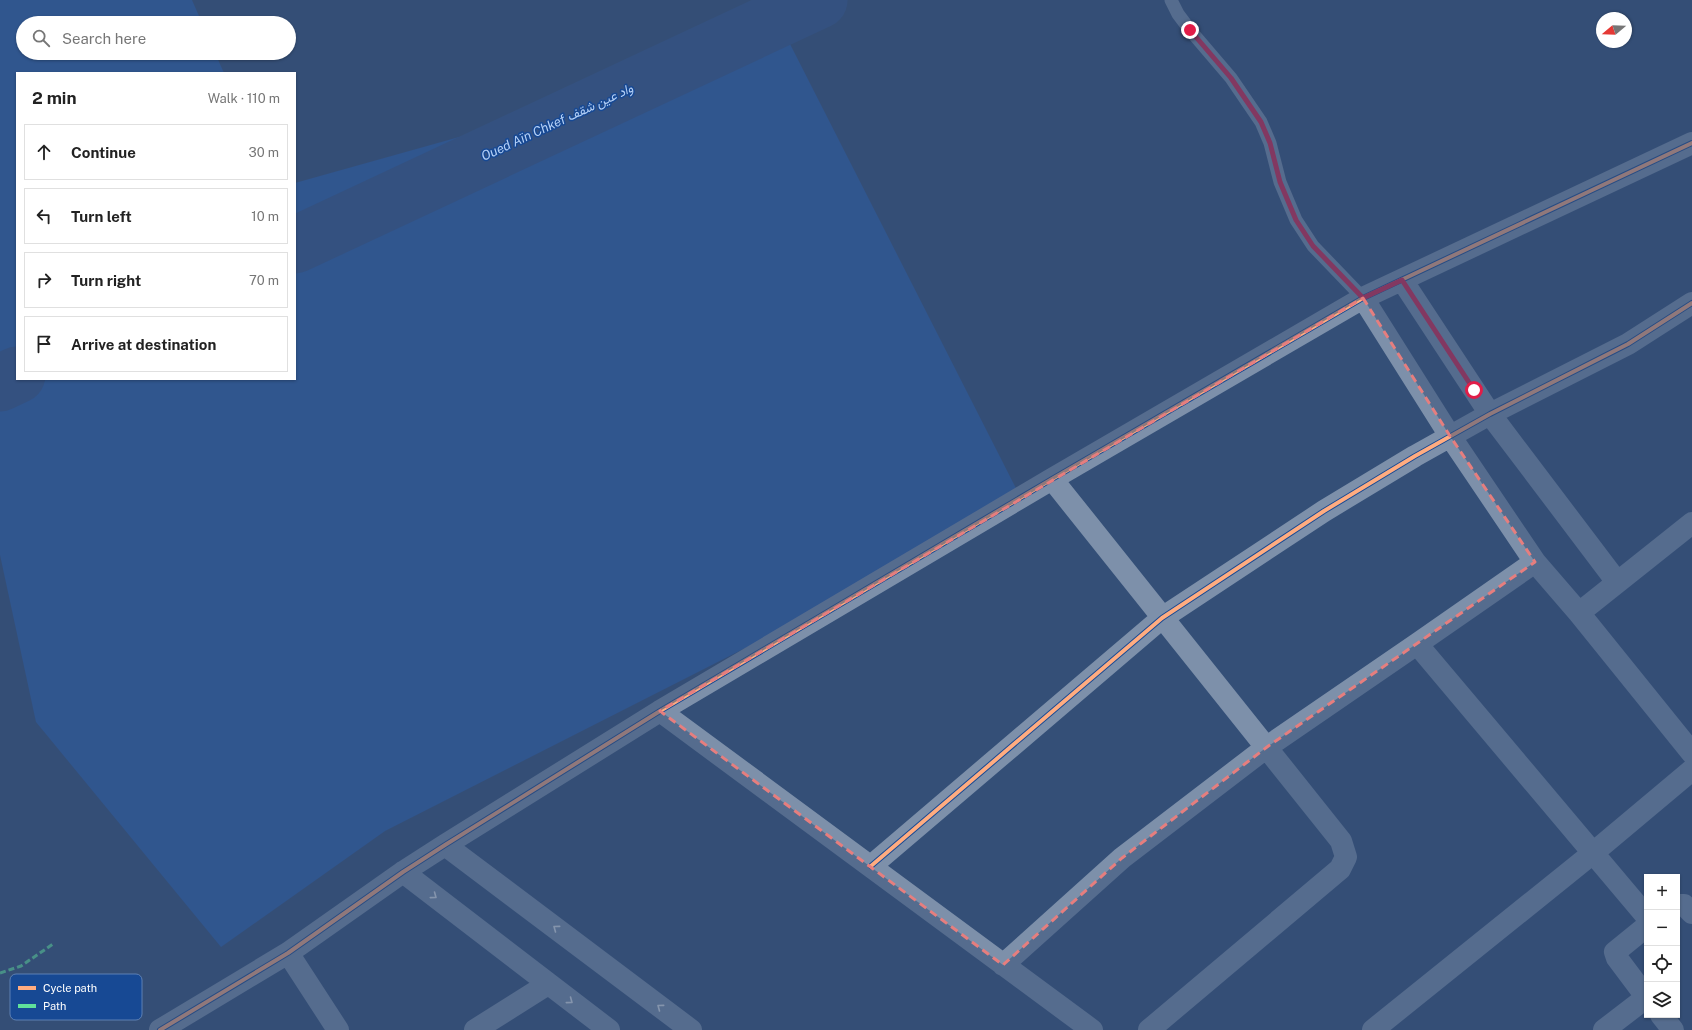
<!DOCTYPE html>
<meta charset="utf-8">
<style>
body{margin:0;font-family:"Public Sans",Vazirmatn,sans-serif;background:#f6f6f6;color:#222}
.controls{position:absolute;right:12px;bottom:12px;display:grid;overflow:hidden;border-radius:0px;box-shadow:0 1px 3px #0004}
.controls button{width:36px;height:36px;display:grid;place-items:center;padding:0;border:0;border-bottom:1px solid #e0e0e0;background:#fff;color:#222;font:20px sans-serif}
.compass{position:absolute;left:1596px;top:12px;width:36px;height:36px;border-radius:50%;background:#fff;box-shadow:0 1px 3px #0004;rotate:251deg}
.stop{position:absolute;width:12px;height:12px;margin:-9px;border:3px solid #e11d48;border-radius:50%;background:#fff}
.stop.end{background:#e11d48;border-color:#fff;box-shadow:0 1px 4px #0008}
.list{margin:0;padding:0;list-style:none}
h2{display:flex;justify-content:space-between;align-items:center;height:52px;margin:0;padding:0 16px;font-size:17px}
h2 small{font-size:13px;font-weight:400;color:#767676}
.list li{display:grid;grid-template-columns:26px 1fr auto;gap:12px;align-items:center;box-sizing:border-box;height:56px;margin:0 8px 8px;padding:0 8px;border:1px solid #e0e0e0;border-radius:0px}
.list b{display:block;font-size:15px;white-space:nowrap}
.list em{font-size:13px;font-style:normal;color:#767676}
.icon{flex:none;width:22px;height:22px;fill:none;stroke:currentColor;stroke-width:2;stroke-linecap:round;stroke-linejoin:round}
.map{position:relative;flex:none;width:1692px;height:1030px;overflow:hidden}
.search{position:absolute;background:#fff;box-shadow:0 1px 3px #0004;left:16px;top:16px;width:280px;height:44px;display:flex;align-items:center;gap:10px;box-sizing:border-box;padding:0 14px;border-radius:22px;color:#767676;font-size:15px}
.panel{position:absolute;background:#fff;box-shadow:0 1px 3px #0004;left:16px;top:72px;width:280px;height:308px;border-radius:0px}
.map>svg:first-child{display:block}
</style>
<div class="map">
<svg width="1692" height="1030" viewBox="0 0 1692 1030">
<rect width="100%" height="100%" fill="#344f77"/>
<path fill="#2b5fab" d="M0,0h192l10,23h-179v30h192l9,20h-207v306h278v-196l495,-139 235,462 -640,325 -164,116 -185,-225 -36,-167z"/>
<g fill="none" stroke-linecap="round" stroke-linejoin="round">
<path stroke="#33568d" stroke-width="57" d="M295,245l524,-245
M0,383l17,-8"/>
<path stroke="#7d90aa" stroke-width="13" d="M1171,0l7,14 12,16 41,48 30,44 9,21 10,39 16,38 17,26 50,52"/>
<path stroke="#7d90aa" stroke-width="22" d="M1402,280l88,134 127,168
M1363,298l87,138 85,126 44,51 113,140
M1052,479l289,362 5,16 -6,12 -191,161
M1579,613l113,-90
M1417,644l230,273
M660,711l432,319
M445,845l246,185
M871,866l291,-248 162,-107 91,-55 75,-42 138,-70 64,-41
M403,872l206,158
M1677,905h7l8,8
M1647,926l-32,26 2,6 30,40
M288,953l50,77
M1003,965l119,-107 145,-111 150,-103 118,-82
M1661,1015l12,15
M160,1030l128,-77 115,-81 42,-27 215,-134 392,-232 311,-181 329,-155
M475,1030l73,-46
M1373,1030l220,-177 99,-83
M1604,1030l43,-33"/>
<path stroke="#60e19b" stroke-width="3" stroke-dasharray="6 3" stroke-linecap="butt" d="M0,973l21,-7 32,-22"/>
<g stroke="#174994" stroke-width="6">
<path id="cycleway" d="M871,866l291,-248 162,-107 91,-55 75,-42 138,-70 64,-41
M160,1030l128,-77 115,-81 42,-27 215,-134 392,-232 311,-181 329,-155"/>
</g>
<use href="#cycleway" stroke="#ffac80" stroke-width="4"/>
</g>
<defs><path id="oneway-chevron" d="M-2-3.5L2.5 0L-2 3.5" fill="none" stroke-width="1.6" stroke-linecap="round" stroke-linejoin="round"/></defs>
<g stroke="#e5e9ee">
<use href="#oneway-chevron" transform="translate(434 896) rotate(37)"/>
<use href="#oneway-chevron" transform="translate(556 928) rotate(-143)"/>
<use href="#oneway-chevron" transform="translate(570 1001) rotate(37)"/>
<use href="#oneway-chevron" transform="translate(660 1007) rotate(-143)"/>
</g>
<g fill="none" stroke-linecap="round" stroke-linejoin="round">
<path stroke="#e11d48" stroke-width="5" d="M1190,30l41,48 30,44 9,21 10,39 16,38 17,26 50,52 39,-18 72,110"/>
</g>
<path d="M0 0H1692V1030H0ZM1363,298l87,138 85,126 -268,185 -145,111 -119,107 -343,-254z" fill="#344f77" fill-opacity=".55" fill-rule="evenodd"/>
<path fill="none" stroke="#e67e7e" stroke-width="3" stroke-dasharray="8 5" stroke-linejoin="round" d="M1363,298l87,138 85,126 -268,185 -145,111 -119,107 -343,-254z"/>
<g text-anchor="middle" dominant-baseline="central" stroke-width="3" stroke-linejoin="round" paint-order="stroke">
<g font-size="13" font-style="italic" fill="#b4d0f7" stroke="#174994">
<text transform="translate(557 122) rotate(-25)">Oued Aïn Chkef واد عين شقف</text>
</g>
</g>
<rect x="10" y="974" width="132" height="46" rx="6" fill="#174994" stroke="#5d80b4" stroke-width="1"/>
<rect x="18" y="986" width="18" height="4" fill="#ffac80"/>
<rect x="18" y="1004" width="18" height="4" fill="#60e19b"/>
<g font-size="11" fill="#fff">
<text x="43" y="992">Cycle path</text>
<text x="43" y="1010">Path</text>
</g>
</svg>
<div class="controls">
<button>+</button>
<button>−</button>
<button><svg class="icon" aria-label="locate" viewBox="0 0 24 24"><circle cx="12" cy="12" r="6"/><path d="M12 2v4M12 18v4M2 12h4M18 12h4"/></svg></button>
<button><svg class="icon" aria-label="layers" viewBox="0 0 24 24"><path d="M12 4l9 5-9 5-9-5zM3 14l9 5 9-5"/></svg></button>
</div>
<svg class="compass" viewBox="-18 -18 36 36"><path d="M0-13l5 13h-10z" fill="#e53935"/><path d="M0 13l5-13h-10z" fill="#767676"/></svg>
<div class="stop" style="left:1474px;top:390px"></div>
<div class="stop end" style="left:1190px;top:30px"></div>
<div class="search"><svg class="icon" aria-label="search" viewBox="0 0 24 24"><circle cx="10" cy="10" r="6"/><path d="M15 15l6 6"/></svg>Search here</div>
<section class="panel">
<h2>2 min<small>Walk · 110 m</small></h2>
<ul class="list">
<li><svg class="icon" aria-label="ahead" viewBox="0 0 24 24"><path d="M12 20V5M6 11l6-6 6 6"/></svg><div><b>Continue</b></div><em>30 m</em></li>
<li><svg class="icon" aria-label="left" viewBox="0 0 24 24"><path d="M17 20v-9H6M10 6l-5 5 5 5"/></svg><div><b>Turn left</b></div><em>10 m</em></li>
<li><svg class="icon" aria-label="right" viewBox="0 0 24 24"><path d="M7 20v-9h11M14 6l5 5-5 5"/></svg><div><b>Turn right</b></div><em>70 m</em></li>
<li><svg class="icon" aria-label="arrive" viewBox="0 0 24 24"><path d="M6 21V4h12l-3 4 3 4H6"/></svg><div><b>Arrive at destination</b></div></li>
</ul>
</section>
</div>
